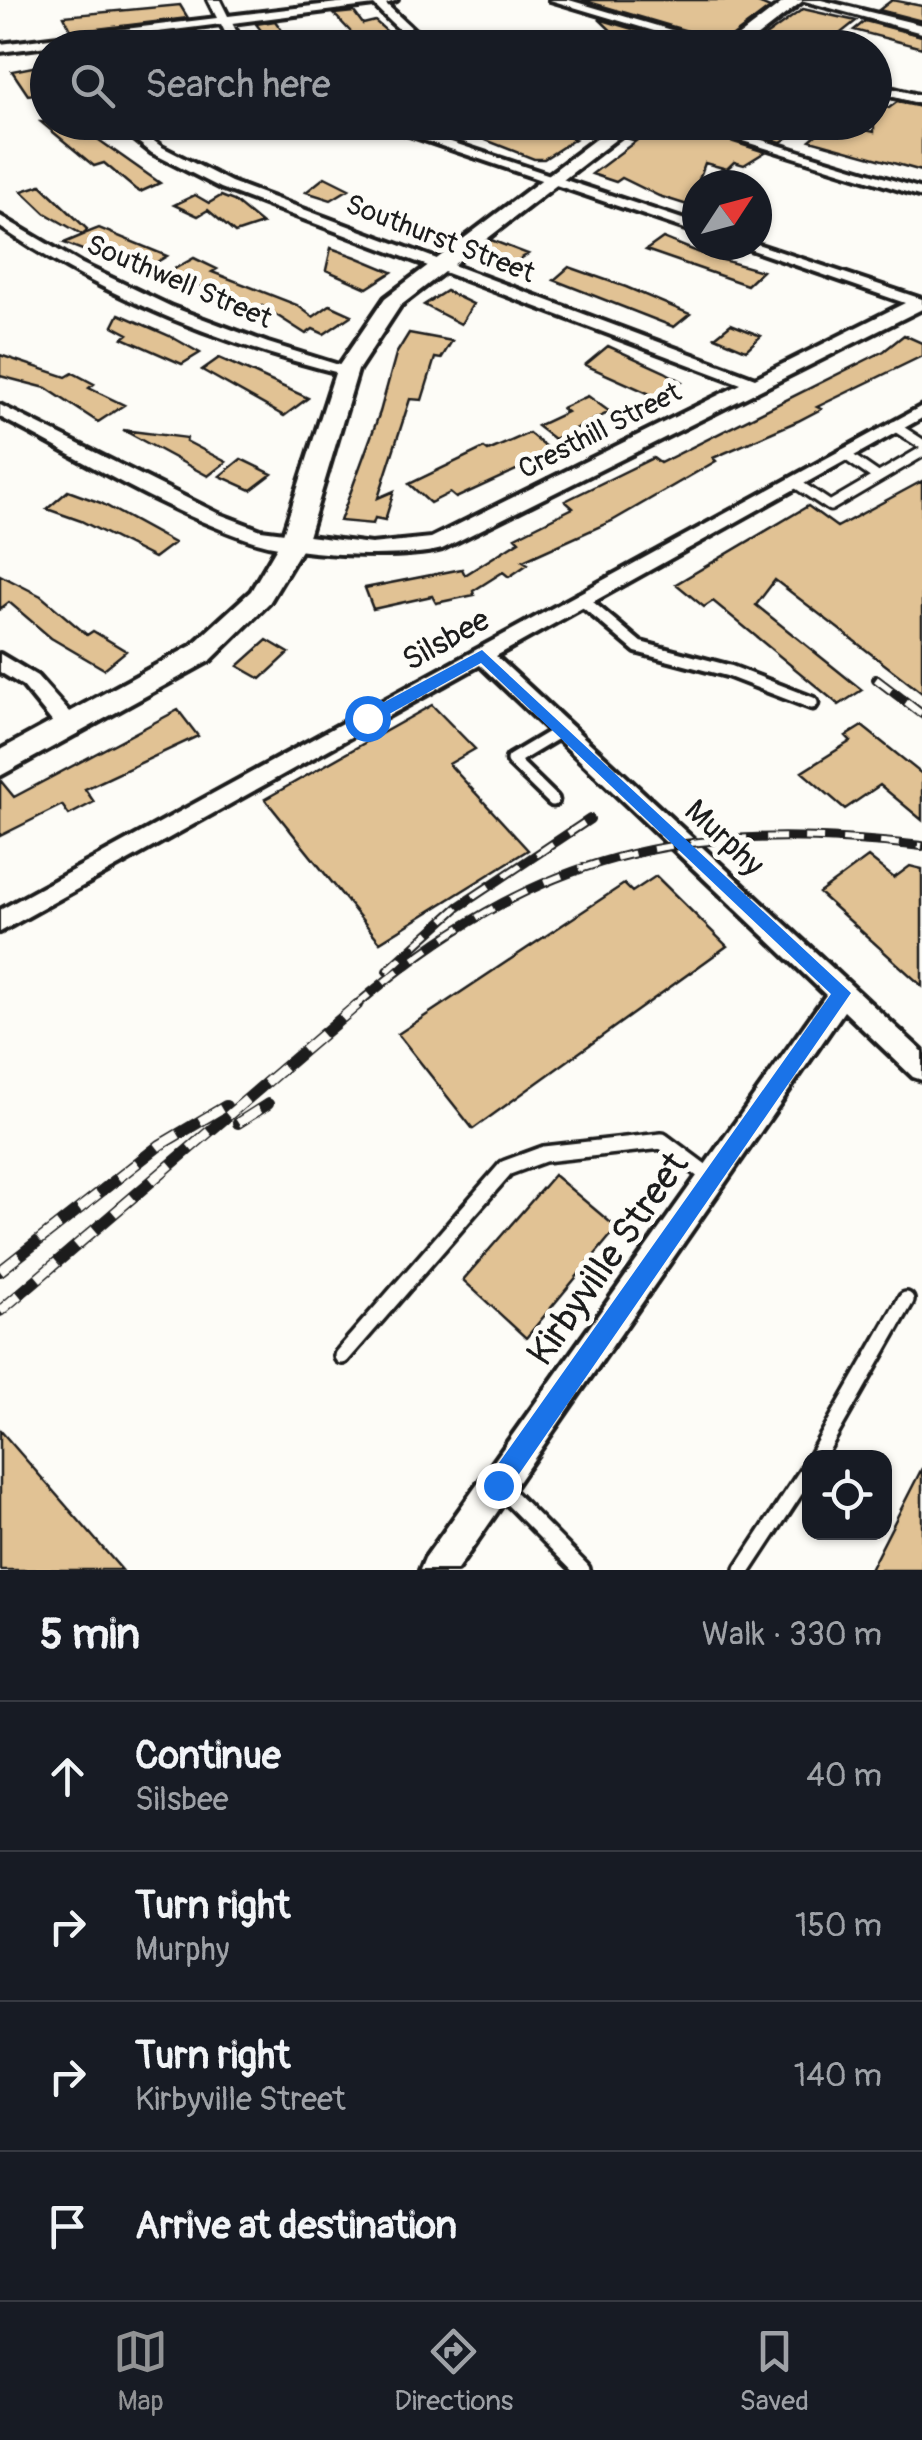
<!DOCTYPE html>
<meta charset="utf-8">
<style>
body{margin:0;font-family:Pangolin,sans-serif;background:#20242c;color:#f1f3f6}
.controls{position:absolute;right:30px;bottom:30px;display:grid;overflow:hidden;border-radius:20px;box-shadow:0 2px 8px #0004}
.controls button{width:90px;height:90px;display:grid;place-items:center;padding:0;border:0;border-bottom:2px solid #363941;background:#171b24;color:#f1f3f6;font:50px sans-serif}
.compass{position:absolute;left:682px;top:170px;width:90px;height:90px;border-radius:50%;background:#171b24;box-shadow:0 2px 8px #0004;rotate:54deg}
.stop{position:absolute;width:30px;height:30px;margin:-22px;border:8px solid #1a73e8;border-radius:50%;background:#fff}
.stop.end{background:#1a73e8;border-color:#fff;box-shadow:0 2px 10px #0008}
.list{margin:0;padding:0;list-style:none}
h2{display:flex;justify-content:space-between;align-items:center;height:130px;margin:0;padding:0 40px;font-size:42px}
h2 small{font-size:32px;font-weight:400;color:#9ea1a6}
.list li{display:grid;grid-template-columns:65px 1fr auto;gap:30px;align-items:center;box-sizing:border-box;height:150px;padding:0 40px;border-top:2px solid #363941}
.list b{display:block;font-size:38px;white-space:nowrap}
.list p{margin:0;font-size:32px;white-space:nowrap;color:#9ea1a6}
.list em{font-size:32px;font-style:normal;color:#9ea1a6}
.icon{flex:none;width:55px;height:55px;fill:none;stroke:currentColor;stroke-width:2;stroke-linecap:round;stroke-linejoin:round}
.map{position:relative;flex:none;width:922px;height:1570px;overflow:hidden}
.search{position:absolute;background:#171b24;box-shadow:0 2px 8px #0004;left:30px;right:30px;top:30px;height:110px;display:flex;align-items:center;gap:25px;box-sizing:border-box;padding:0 35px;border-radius:55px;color:#9ea1a6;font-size:38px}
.sheet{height:730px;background:#171b24}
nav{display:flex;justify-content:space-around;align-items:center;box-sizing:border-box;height:140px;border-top:2px solid #363941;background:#171b24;font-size:28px;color:#9ea1a6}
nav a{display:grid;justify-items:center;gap:5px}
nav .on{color:#919294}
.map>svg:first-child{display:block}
</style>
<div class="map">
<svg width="922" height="1570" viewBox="0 0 922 1570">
<rect width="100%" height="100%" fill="#fdfcf7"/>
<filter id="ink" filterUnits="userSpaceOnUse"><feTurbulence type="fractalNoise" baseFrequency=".01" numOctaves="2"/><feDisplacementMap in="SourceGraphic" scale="20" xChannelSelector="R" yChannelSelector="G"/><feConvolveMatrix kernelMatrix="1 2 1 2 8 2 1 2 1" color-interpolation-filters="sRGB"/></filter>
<g filter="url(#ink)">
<path fill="#e1c294" stroke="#1c1c1c" stroke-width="2.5" d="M582,0h169l19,8 -45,34z
M892,0l30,6v15l-43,-11z
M180,5l8,13 -116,14 -8,-16z
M803,9l53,12 -34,27h-73z
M354,12l9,12 12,-3 31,27h-40l-32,-34z
M599,19l97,29h-54l-18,-5z
M275,21l20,27h-20l-19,-24z
M865,21l57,15v12l-68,-18z
M196,31l3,4 -88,13 -33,-2z
M48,64v28l-20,3 -16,-24z
M897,102l25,5v64l-112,-31 21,-18 43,10v-28l15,4z
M41,122h68l1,5 -21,6 71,50 -20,9 -5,-3 -31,-26 -10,3z
M440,122h88l47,17 -31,20h-10z
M655,122l28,8 1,-4 81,26 -21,13 -10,-3 -7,7 -22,-6 -8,22v23l-38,-12 -37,-18 -6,4 -24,-8 44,-33 -6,-2z
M717,122h95l-31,20z
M325,177l24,12 -18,11 -25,-8z
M41,185l46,44 -3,5 15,-6 68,28 -27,16 -76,-29 19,-8 -38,-22 -23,-22z
M195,195l14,8 12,-7 13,5 28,23 -27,9 -27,-23 -10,6 -24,-11z
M663,238l42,17 57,16 -15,14 -101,-35z
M491,240l37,14 -19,12 -33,-14z
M331,248l25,9 36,15 -25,16 -41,-18z
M194,258l23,11 -5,3 85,33 16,12 17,-12 22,10 -28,19 -11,-5 -7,5 -44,-28 -8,5 -85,-39z
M569,267l57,20 64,27 -16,13 -120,-47z
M446,291l27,13 -12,20 -37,-19z
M119,314l53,23 28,16 -18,11 -59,-26 5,-4 -15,-8z
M731,324l30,12 -15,14 -31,-13z
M409,333l43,8 -11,18 -6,-1 -13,42 -12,-1 -32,99 16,-7 -9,29 -10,-2 -2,6 -33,-3 40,-109 16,-58z
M904,335l18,8v13l-105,51 4,2 -23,12 -85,37 3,3 -104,60 -89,40 5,3 -19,13 -6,-5 -30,19 1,4 -38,8 -4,-7 -59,13 -8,-21 97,-19 3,6 54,-34 -4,-4 58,-29 -8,-7 88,-43 7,5 224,-112z
M608,346l57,26 17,10 -21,17 -76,-34z
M0,355l66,22 7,-4 21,11 -5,4 35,17 -26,17 -52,-34 -46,-12z
M219,358l32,14 57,26 -24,18 -82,-46z
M588,396l22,16 -56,27 -17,-13 30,-14 -5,-4z
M123,430l64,8 -1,3 40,21 -18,14z
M529,433l24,20 -97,45 -6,-5 -20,10 -21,-19 75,-36 4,3z
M241,459l31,15 -21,16 -31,-14z
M922,481v212l-147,-113 -19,25 106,85 -23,15 -126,-104 -9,6 -28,-23 132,-78 29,21z
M68,491l33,12 73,40 -20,15 -73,-37 -34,-12z
M0,575l41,21 46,39 6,-4 33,20 -22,18 -53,-31 -42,-36 -9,7z
M267,640l22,13 -28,26 -23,-13z
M432,705l43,44 -26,15 79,86 -148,92 -115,-143z
M178,710l20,26 -113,53 9,13 -25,13 -7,-10 -62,31v-56l14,17z
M862,726l60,48v46l-42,-35 -35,24 -43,-37 49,-31 -5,-5z
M868,857l26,21 16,-12 12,3v117l-103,-93z
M656,876l71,70 -254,183 -75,-95 226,-150 8,8z
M554,1175l63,53 -91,110 -63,-58z
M0,1430l122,140h-122z
M922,1468v102h-52z"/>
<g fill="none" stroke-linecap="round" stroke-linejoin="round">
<g stroke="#1c1c1c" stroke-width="15">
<path id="service-far2" d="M894,426l28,18
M844,454l32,22
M794,482l36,24 92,-54"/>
</g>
<g stroke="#1c1c1c" stroke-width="19">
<path id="service-far1" d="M581,599l57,48 91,24 83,32
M553,800l-41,-40 50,-30"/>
</g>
<g stroke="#1c1c1c" stroke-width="22">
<path id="service" d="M342,1356l164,-188 38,-14 118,-13 51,38
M816,1458l90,-158
M501,1488l81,82
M743,1570l67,-102"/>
</g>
<g stroke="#1c1c1c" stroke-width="8">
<path id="minor" d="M208,0h12l8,16 135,-16h34l-11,4 28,26 31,18c-31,0 -50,-22 -71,-43l-142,18 13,25h-12l-12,-24 -221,28v-8l217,-26z
M550,0h19l163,48h-21z
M801,0h20l101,25v8z
M874,84l48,12v8l-48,-12z
M113,122h15l34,25 69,35 524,196 150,-75 -167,-58 19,-1 165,55v10l-480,240c-44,11 -149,6 -192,-9 -87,-30 -169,-81 -250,-123v-12l219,109 42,16 110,14 60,-6 310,-154 -520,-196 -69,-35z
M371,122h20l306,102v9z
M682,122h21l219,67v8z
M0,216l80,47 92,44 96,36 87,27 -8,5c-123,-30 -242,-77 -347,-148z
M922,406v12l-426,238 426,395v29l-9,-3 -69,-66 -387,559h-37l5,-12 401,-563 -346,-330 -480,267v-22z
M0,654l37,22 41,46 3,6 -3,6h-16l-39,-48 -23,-14z"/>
</g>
<g stroke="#1c1c1c" stroke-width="8">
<path id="tertiary" d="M786,0h18l-62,48h-19z
M618,122h20l-238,184 -42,64 -51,170 -38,63 -58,57 -211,116v-26l191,-104 60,-55 30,-51 55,-170 49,-72z"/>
</g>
<use href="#service-far2" stroke="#fdfcf7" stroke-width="9"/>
<use href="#service-far1" stroke="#fdfcf7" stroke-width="11"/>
<use href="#service" stroke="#fdfcf7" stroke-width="15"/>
<use href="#minor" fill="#fdfcf7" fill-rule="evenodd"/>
<use href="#tertiary" fill="#fdfcf7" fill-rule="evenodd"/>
<g stroke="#1c1c1c" stroke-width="10">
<path id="rail-far1" d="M876,679l46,35
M387,971l71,-64 132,-88
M354,1007c183,-157 331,-188 568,-161"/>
</g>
<g stroke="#1c1c1c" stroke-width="12">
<path id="rail" d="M238,1123l30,-19
M0,1271l160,-126 66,-39
M0,1311l357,-306"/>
</g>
<use href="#rail-far1" stroke="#fdfcf7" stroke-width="6" stroke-dasharray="19" stroke-linecap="butt"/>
<use href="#rail" stroke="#fdfcf7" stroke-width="9" stroke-dasharray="25" stroke-linecap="butt"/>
</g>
</g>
<path fill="#1a73e8" d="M482,650l369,343 -345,500 -8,4 -9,-4 -3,-8 3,-8 342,-483 -350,-331 -108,60h-11v-9z"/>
<g text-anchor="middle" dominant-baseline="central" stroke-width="10" stroke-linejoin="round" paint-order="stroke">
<g font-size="28" fill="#1c1c1c" stroke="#fdfcf7">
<text transform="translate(440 239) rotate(21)">Southurst Street</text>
<text transform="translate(179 282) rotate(23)">Southwell Street</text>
<text transform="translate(600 431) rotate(-27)">Cresthill Street</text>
</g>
<g font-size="32" fill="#1c1c1c" stroke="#fdfcf7">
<text transform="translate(446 640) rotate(-29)">Silsbee</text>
<text transform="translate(724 838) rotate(43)">Murphy</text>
</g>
<g font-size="38" fill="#1c1c1c" stroke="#fdfcf7">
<text transform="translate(608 1259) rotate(-55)">Kirbyville Street</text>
</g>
</g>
</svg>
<div class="controls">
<button><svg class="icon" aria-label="locate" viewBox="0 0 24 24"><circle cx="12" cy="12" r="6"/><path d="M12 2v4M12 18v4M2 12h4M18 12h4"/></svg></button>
</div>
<svg class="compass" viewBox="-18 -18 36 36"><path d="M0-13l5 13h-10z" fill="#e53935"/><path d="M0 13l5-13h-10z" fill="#9ea1a6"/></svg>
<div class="stop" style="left:367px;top:718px"></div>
<div class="stop end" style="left:498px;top:1485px"></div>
<div class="search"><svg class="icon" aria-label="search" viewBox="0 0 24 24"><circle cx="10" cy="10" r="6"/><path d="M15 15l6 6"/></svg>Search here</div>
</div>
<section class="sheet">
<h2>5 min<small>Walk · 330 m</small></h2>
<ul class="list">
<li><svg class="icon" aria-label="ahead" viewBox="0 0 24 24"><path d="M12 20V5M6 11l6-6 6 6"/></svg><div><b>Continue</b><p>Silsbee</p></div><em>40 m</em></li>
<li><svg class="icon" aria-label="right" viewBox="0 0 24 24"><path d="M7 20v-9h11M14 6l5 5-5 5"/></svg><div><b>Turn right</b><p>Murphy</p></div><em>150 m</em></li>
<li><svg class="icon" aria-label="right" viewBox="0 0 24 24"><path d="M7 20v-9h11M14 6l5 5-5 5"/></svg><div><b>Turn right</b><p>Kirbyville Street</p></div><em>140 m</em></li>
<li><svg class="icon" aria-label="arrive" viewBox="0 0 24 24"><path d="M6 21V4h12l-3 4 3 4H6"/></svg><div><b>Arrive at destination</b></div></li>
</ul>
</section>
<nav>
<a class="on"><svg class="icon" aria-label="map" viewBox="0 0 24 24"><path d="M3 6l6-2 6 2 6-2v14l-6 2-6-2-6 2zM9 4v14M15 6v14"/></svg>Map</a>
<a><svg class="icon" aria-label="directions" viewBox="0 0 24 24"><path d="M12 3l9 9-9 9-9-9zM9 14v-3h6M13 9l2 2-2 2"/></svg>Directions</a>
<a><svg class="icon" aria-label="saved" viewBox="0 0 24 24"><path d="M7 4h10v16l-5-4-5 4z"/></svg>Saved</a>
</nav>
